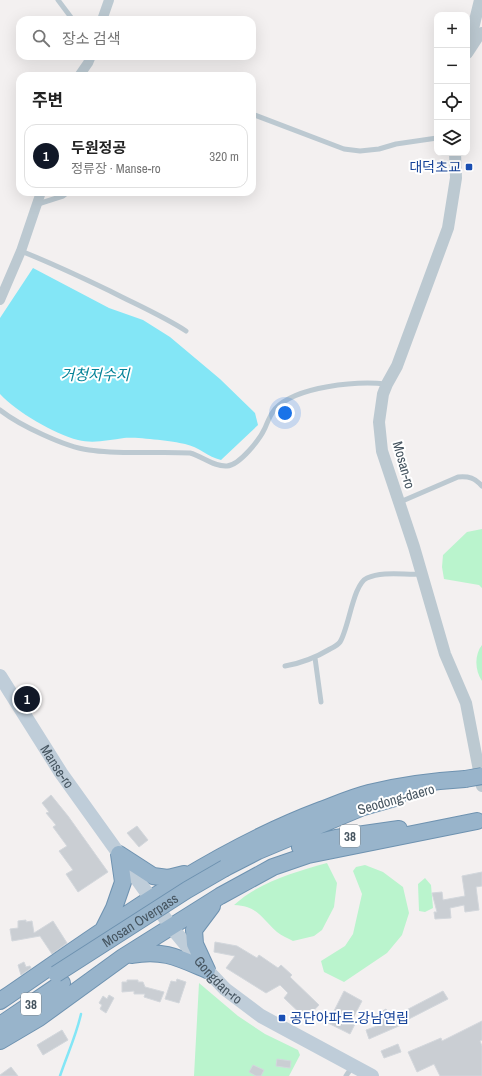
<!DOCTYPE html>
<html lang="ko">
<meta charset="utf-8">
<style>
body{margin:0;font-family:"Archivo Narrow","Noto Sans KR",sans-serif;background:#f2f2f2;color:#222}
.controls{position:absolute;right:12px;top:12px;display:grid;overflow:hidden;border-radius:8px;box-shadow:0 4px 16px #0002}
.controls button{width:36px;height:36px;display:grid;place-items:center;padding:0;border:0;border-bottom:1px solid #e0e0e0;background:#fff;color:#222;font:20px sans-serif}
.you{position:absolute;left:285px;top:413px;width:14px;height:14px;margin:-10px;border:3px solid #fff;border-radius:50%;background:#1a73e8;box-shadow:0 0 0 6px #1a73e833}
.badge{display:grid;place-items:center;width:26px;height:26px;border-radius:50%;background:#111827;color:#fff;font-size:13px;font-weight:700}
.pin{position:absolute;translate:-50% -50%;border:2px solid #fff;box-shadow:0 1px 4px #0006}
.list{margin:0;padding:0;list-style:none}
h2{display:flex;justify-content:space-between;align-items:center;height:52px;margin:0;padding:0 16px;font-size:17px}
h2 small{font-size:13px;font-weight:400;color:#767676}
.list li{display:grid;grid-template-columns:26px 1fr auto;gap:12px;align-items:center;box-sizing:border-box;height:64px;margin:0 8px 8px;padding:0 8px;border:1px solid #e0e0e0;border-radius:12px}
.list b{display:block;font-size:15px;white-space:nowrap}
.list p{margin:0;font-size:13px;white-space:nowrap;color:#767676}
.list em{font-size:13px;font-style:normal;color:#767676}
.icon{flex:none;width:22px;height:22px;fill:none;stroke:currentColor;stroke-width:2;stroke-linecap:round;stroke-linejoin:round}
.map{position:relative;flex:none;width:482px;height:1076px;overflow:hidden}
.search{position:absolute;background:#fff;box-shadow:0 4px 16px #0002;left:16px;top:16px;width:240px;height:44px;display:flex;align-items:center;gap:10px;box-sizing:border-box;padding:0 14px;border-radius:12px;color:#767676;font-size:15px}
.panel{position:absolute;background:#fff;box-shadow:0 4px 16px #0002;left:16px;top:72px;width:240px;height:124px;border-radius:12px}
.map>svg:first-child{display:block}
</style>
<div class="map">
<svg width="482" height="1076" viewBox="0 0 482 1076">
<rect width="100%" height="100%" fill="#f3f0f0"/>
<path fill="#baf4cd" d="M482,529v59l-3,-3 -35,-6 -2,-12 1,-12 24,-23z
M482,645v36c-7,-10 -8,-26 0,-36z
M327,863l10,20 -3,24 -12,23 -8,6 -21,5c-5,-3 -11,-5 -16,-9 -16,-14 -19,-26 -43,-27 25,-23 61,-33 93,-42z
M365,865l18,7 20,15 6,26 -7,22 -15,18 -43,29 -20,-10 -3,-11 24,-15 8,-12 9,-40 -9,-23 3,-4z
M425,878l6,7 2,23 -8,4 -6,-1 -1,-27z
M199,983l39,33 27,18 33,16 2,5 -11,21h-95z"/>
<path fill="#83e6f6" d="M33,268l76,40 34,12 27,17 50,42 35,34 3,12 -37,35c-13,-3 -22,-13 -36,-16 -14,-3 -48,-7 -61,-6 -15,2 -31,6 -46,2 -24,-6 -61,-28 -78,-46v-76z"/>
<g fill="none" stroke-linecap="round" stroke-linejoin="round">
<path stroke="#83e6f6" stroke-width="2.5" d="M60,1076c7,-21 16,-40 21,-62"/>
</g>
<path fill="#caced3" stroke="#d3d7dc" d="M51,795l17,21 40,56 -30,20 -12,-18 7,-4 -14,-19 8,-5 -14,-19 3,-2 -10,-12 3,-1 -7,-9z
M137,826l11,14 -9,7 -12,-14z
M482,872v14l-6,1 3,23 -14,2 -1,-7 -14,3 1,10 -16,1 -1,-7h3l-5,-19 10,-1 1,8 22,-4 -3,-20z
M26,920v2l6,-1 2,12 19,-12 14,22 -15,11 -12,-18 -28,5 -2,-12 8,-1v-7z
M215,942l22,4 20,12 2,-3 19,13 3,-3 11,10 -2,2 29,28 -13,14 -22,-21 4,-5 -8,-8 -14,8 -40,-25 9,-12 -21,-4z
M24,962l2,5 4,-1 1,2 -10,7 -3,-10z
M177,979l9,3 -7,21 -14,-4 6,-18 5,1z
M127,980h11v2h5l2,5 19,5 -4,10 -16,-5 1,-3h-11v-3l-12,1v-10h5z
M344,991l18,10 -11,21 4,2 -5,10 -22,-11z
M443,991l5,8 -41,21 1,2 -39,17 -3,-9 14,-5 -6,-9 12,-7 5,9z
M109,995l5,3 -8,15 -6,-4 2,-4 -3,-2 4,-7 4,3z
M482,1021v19l-2,1 2,5v30h-42l-6,-12 -17,8 -9,-20 33,-14 1,3z
M62,1030l6,10 -25,15 -6,-10z
M398,1044l3,8 -17,6 -3,-7z
M277,1059l14,2 -1,7 -14,-2z
M253,1065l11,5 -3,6h-5l-7,-4z
M11,1067l7,9h-18v-1z"/>
<g fill="none" stroke-linecap="round" stroke-linejoin="round">
<g stroke="#6e92b0" stroke-width="18">
<path id="trunk" d="M300,847l36,-9 63,-9
M119,854l34,22 15,2 16,-4
M225,868l33,-17 105,-44 35,-10
M103,930l11,-22 9,-26 -4,-28
M132,955c30,-6 47,3 75,15
M207,970l-12,-26 -1,-14 18,-24
M0,1001c103,-70 204,-147 321,-191 16,-6 32,-13 48,-17 32,-8 63,-12 96,-14
M0,1025l62,-42
M0,1041l39,-23 84,-61 97,-61 53,-29 35,-12 169,-34"/>
</g>
<path stroke="#bcc9d1" stroke-width="5" d="M58,0l15,20
M252,114l92,35 16,2 19,-2 17,-5 41,-6
M38,204l25,-8 5,-4
M21,251c30,12 60,26 89,40 27,14 51,24 76,40
M0,410c19,15 65,37 89,40 33,5 68,1 101,3 12,3 24,14 37,13 13,-1 33,-27 38,-38 3,-7 5,-13 10,-19 21,-23 82,-28 111,-25
M400,502l58,-25c11,-1 17,1 24,9
M315,658l6,44
M285,666c18,-3 30,-8 45,-17 4,-2 8,-4 10,-7 9,-14 13,-58 27,-64 16,-7 37,-3 54,-4
M346,1076l6,-9"/>
<path stroke="#bcc9d1" stroke-width="10" d="M102,20l7,-20
M469,52l13,-20
M79,76l9,-13 3,-7
M0,300l21,-49 20,-59"/>
<path stroke="#bcc9d1" stroke-width="12" d="M467,53l13,-53
M455,153l1,25 -8,50 -51,138 -10,18 -4,10 -4,28 3,29 32,96 31,107 21,49 16,83"/>
<path stroke="#bfcdd9" stroke-width="14" id="s1" d="M0,676l61,97 111,155 35,42 18,19 36,27 111,60"/>
<use href="#trunk" stroke="#98b4cb" stroke-width="16"/>
<g stroke="#6e92b0" stroke-width="18" stroke-linecap="butt">
<g id="trunk-bridge">
<path d="M465,779l17,-3"/>
<path id="s2" d="M56,974l131,-84 38,-22"/>
</g>
</g>
<use href="#trunk-bridge" stroke="#98b4cb" stroke-width="16"/>
</g>
<g fill="#1a4fb4" stroke="#fff" stroke-width="1.5">
<rect x="465" y="163" width="8" height="8" rx="2"/>
<rect x="278" y="1014" width="8" height="8" rx="2"/>
</g>
<g text-anchor="middle" dominant-baseline="central" stroke-width="4" stroke-linejoin="round" paint-order="stroke">
<g fill="#fff" stroke="#7e8890" stroke-width="1">
<rect x="340" y="825" width="20" height="22" rx="3"/>
<rect x="21" y="993" width="20" height="22" rx="3"/>
</g>
<g font-size="13" font-weight="bold" fill="#465560">
<text x="350" y="836">38</text>
<text x="31" y="1004">38</text>
</g>
<g font-size="14" fill="#164399" stroke="#fff" text-anchor="end">
<text x="461" y="167">대덕초교</text>
<text x="290" y="1018" text-anchor="start">공단아파트.강남연립</text>
</g>
<g font-size="14" fill="#465560" stroke="#fff">
<text transform="translate(404 465) rotate(74)">Mosan-ro</text>
<text stroke="none"><textPath href="#s1" startOffset="107">Manse-ro</textPath></text>
<text transform="translate(396 799) rotate(-16)">Seodong-daero</text>
<text stroke="none"><textPath href="#s2" startOffset="100">Mosan Overpass</textPath></text>
<text stroke="none"><textPath href="#s1" startOffset="375">Gongdan-ro</textPath></text>
</g>
<g font-size="15" font-style="italic" fill="#038297" stroke="#fff">
<text x="95" y="374">거청저수지</text>
</g>
</g>
</svg>
<div class="controls">
<button>+</button>
<button>−</button>
<button><svg class="icon" aria-label="locate" viewBox="0 0 24 24"><circle cx="12" cy="12" r="6"/><path d="M12 2v4M12 18v4M2 12h4M18 12h4"/></svg></button>
<button><svg class="icon" aria-label="layers" viewBox="0 0 24 24"><path d="M12 4l9 5-9 5-9-5zM3 14l9 5 9-5"/></svg></button>
</div>
<div class="you"></div>
<div class="pin badge" style="left:27px;top:699px">1</div>
<div class="search"><svg class="icon" aria-label="search" viewBox="0 0 24 24"><circle cx="10" cy="10" r="6"/><path d="M15 15l6 6"/></svg>장소 검색</div>
<section class="panel">
<h2>주변<small></small></h2>
<ul class="list">
<li><span class="badge">1</span><div><b>두원정공</b><p>정류장 · Manse-ro</p></div><em>320 m</em></li>
</ul>
</section>
</div>
